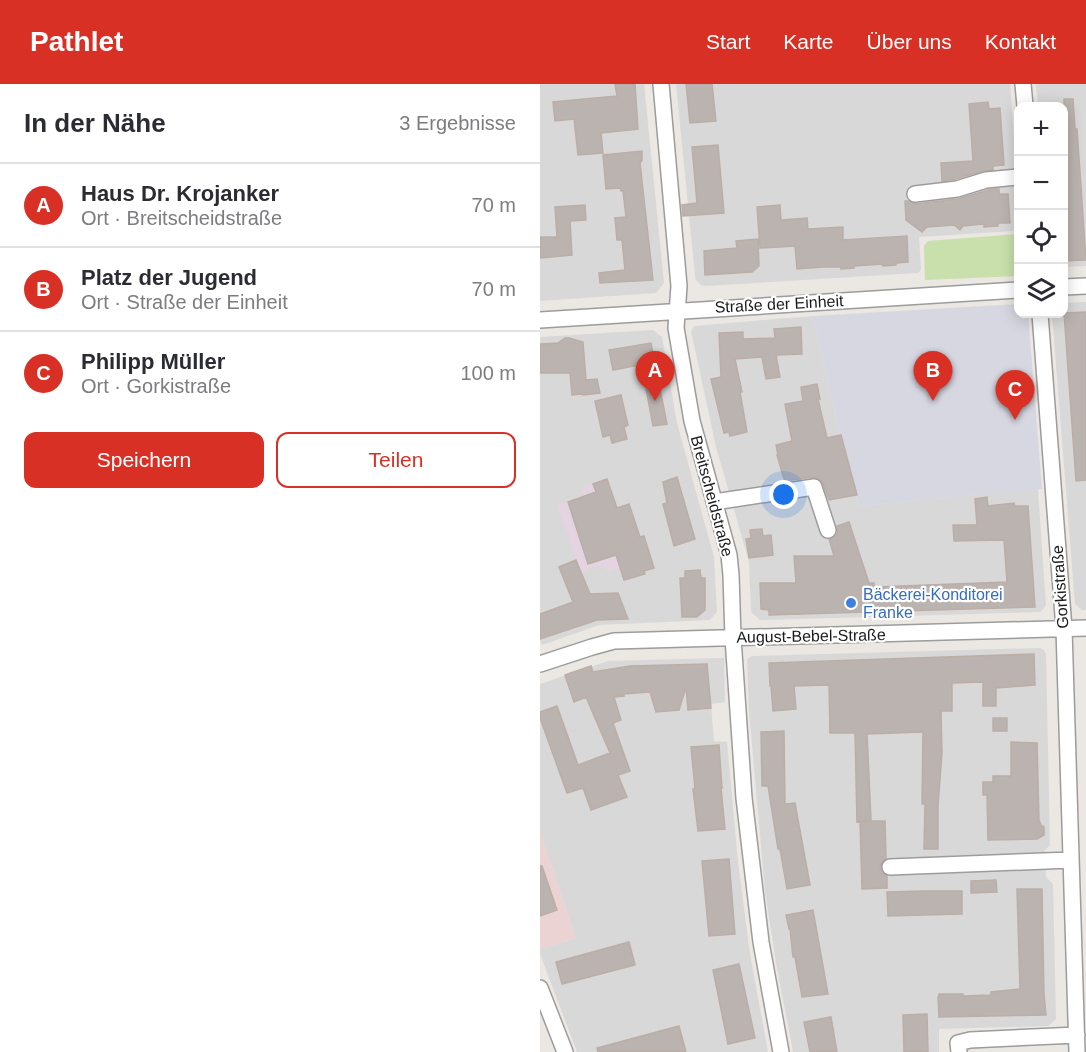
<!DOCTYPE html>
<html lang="de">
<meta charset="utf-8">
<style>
body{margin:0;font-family:Helvetica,sans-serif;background:#f7f7f7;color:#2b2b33}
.controls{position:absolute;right:18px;top:18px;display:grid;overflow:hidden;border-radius:12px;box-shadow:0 3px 15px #0003}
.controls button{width:54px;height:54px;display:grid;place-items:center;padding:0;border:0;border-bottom:2px solid #e1e1e2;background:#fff;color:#2b2b33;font:30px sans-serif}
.you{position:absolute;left:244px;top:411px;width:21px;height:21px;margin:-15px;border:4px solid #fff;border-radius:50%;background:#1a73e8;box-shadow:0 0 0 9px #1a73e833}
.badge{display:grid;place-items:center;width:39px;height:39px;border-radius:50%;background:#d93025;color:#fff;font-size:20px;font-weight:700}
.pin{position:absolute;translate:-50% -50px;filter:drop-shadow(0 2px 3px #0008)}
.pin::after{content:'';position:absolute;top:32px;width:21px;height:18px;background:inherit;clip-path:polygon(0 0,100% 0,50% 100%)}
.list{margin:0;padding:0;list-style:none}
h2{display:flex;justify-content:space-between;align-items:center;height:78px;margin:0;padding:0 24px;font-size:26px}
h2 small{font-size:20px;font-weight:400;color:#7c7c81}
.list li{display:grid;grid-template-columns:39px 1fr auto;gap:18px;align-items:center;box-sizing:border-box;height:84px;padding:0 24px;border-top:2px solid #e1e1e2}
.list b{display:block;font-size:22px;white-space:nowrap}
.list p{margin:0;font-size:20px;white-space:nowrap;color:#7c7c81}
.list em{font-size:20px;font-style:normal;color:#7c7c81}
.actions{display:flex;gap:12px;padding:18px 24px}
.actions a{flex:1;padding:14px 0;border:2px solid #d93025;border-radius:12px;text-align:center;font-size:21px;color:#d93025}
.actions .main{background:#d93025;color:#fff}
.icon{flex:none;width:33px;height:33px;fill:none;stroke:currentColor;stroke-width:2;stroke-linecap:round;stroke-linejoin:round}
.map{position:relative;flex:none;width:546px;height:968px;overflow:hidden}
header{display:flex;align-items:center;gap:36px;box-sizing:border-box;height:84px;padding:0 30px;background:#d93025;color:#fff}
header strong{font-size:28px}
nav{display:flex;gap:33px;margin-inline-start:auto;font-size:21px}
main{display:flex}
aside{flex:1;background:#fff}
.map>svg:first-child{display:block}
</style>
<header>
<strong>Pathlet</strong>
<nav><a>Start</a><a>Karte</a><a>Über uns</a><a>Kontakt</a></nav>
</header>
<main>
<aside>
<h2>In der Nähe<small>3 Ergebnisse</small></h2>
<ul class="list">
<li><span class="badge">A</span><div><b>Haus Dr. Krojanker</b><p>Ort · Breitscheidstraße</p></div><em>70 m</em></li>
<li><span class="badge">B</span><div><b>Platz der Jugend</b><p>Ort · Straße der Einheit</p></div><em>70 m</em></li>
<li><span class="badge">C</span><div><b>Philipp Müller</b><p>Ort · Gorkistraße</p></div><em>100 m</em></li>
</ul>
<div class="actions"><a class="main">Speichern</a><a>Teilen</a></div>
</aside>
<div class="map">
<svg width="546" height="968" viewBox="0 0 546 968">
<rect width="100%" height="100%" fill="#ebe7e2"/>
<path fill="#d9d8d8" d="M0,0h104l20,199 -8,10 -116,8z
M136,0h334l8,106v35l-5,6 -94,6 2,33 -3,3 -213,13 -4,-1 -5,-5 -1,-4z
M496,0h50v182l-20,1 -1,-6h-1v-155h-26z
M546,218v308h-4l-7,-6 -23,-290h12v-11z
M273,232l27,119 19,71 179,-17 8,117 -6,6 -280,8 -9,-8 -2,-50 -33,-115 -25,-116 3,-5z
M113,246l9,7 15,86 37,134 3,55 -7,8 -111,5 -57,20 -2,-5v-303z
M500,564l4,2 2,4 4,191 -5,5 1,27 7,7 3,135 -8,7 -109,3v23h-146l-17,-89 -11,-72 -16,-179 -2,-53 5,-3z
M184,574l1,44 -14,2 3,37 13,1 11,120 12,92 18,98h-191l-37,-98v-5l36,-11 -36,-106v-148l68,-23z"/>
<path fill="#ebd2d3" d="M0,748l36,106 -36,11z"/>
<path fill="#e4d4e2" d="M67,395l28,84 -27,9 -5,-8 -22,8 -24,-67 25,-9 1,-9z"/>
<path fill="#c9e0ad" d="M478,150v42l-93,4 -1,-34 4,-5z"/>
<path fill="#d6d7e1" d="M478,220v10h10l14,175 -183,17 -19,-71 -27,-119z"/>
<path fill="#bbb3af" stroke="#bbaea6" stroke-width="1.5" d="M75,0h20l3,45 -37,4 2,20 -25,2 -4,-36 -19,2 -2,-19 64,-6z
M146,0h26l4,37 -26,2z
M524,15h9l2,30h2l9,131 -22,1z
M448,18l1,7 11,-1 4,57 -11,1v4l-10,1 -28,8 -13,2 -1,-18 32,-2 -4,-57z
M178,61l6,68 -41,3 -1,-11 15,-2 -5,-56z
M102,67v9l-2,3 13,117 -53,3 -1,-10 26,-3 -3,-30h-5l-2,-22 11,-1 -3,-26h-2l-1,-3 -14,1 -3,-34z
M454,105h5v5h9l2,29h-12v3l-14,1v-3l-21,2 -3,4 -6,-5 -27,2 -5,5 -16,-12 -1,-19h4l7,3 42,-5 30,-9z
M45,121l1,15 -16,1 2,34 -32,3v-21h17l-2,-30z
M240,121l1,15 26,-2 1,11 35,-2v13l64,-4 1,26 -12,1v2l-13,1 -1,-2 -28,2v2l-13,1v-2h-18l-26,2 -2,-23 -35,2 -3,-41z
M218,155l1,27 -7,6 -47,3 -1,-24 33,-3 -1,-7z
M546,228v168l-10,1 -12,-168z
M261,243l1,27 -26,1 4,22 -14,2 -4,-22 -27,2 7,33h-2l7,40 -17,4 -1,-4 -5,1 -13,-54 10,-2 -2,-44 24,-1v7l32,-1 -1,-9z
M25,254h4l14,4 3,38 11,-1 3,14 -17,2 -1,-1 -10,1 -2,-22h-30v-29l18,-1z
M111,259l16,81 -14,2 -9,-48h-2l-3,-13 -26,5 -4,-20z
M277,300l3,15h-2l9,39 14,-3 16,60 -28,5 -6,-16 -5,-6 -5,-1 -28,4 -2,-5 -6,-21h1l-2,-10 16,-4 -7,-37 18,-3 -2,-14z
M81,311l7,30 -4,2 3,12 -15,4 -2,-8 -7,2 -8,-36z
M137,393l18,62 -21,7 -11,-42 4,-1 -4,-21z
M67,395l10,29 12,-4 11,33 4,-1 10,32 -10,3 1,3 -21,6 -8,-25 -28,9 -20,-62 28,-10 -3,-8z
M447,413l1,9 26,-3 1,3h13l7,101 -266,8v-5l-8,-1 -1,-26h36l-2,-27h40l-5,-17 7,-3 2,-5 -1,-5 12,-4 20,61h5v4l133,-5 -3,-42 -50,1 -1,-16h24l-2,-26z
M222,445l1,7 8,-1 2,20 -24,3 -3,-19 5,-1 -1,-8z
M36,476l14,34 28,-1 10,26 -31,1 -57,19v-25l33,-12 -14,-35z
M160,486l1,8h4v32l-8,7h-15l-2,-39h5v-7z
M494,570l1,31 -39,3v18h-13v-24l-31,1v28h-11l1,42 -4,52v44h-14l1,-45h-3l1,-72 -56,2 4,86 -10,1h24l1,37 -4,4 -2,5 2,6 5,3v12l-25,1 -2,-68 -3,1 -2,-89h-25l-1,-48 -35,1 2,23 -23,2 -2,-25h-1l-1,-23z
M167,580l4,44 -23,2 -2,-23 -7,23 -23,2 -6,-20 -26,2v2l-10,1 7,23 -8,3 17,48 -12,4 9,22 -36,13 -8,-22 -16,5 -27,-75v-6l17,-6 21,59 32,-12 -24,-56 -12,5 -9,-27 26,-9 2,6 37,-6z
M453,634h14v13h-14z
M244,647l1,73 10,-1 15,82 -23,4 -7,-40h-2l-10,-63h-6l-1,-54z
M471,658l26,1 2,77 2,5 3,2v8l-7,4 -49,1 -1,-45h-4v-13h10v-6h18z
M179,661l3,43h-1l4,41 -27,2 -5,-42h2l-4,-42z
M189,775l6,75 -26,2 -7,-75z
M0,782h2l15,44 -17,6z
M456,796l1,12 -26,1v-12z
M477,805h25l2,106 2,20 -107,2 -1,-20h1v-3h24v2l28,-1v-3l29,-3z
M384,807h38v23l-74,2 -1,-24z
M273,826l15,84 -26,3 -7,-40h-2l-3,-28h-1l-3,-14z
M89,858l6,23 -73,19 -6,-22z
M199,880l16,74 -27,6 -15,-74z
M387,930l1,38h-24l-1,-37z
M291,933l6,35h-27l-6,-30z
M139,942l7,26h-88l-1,-4z"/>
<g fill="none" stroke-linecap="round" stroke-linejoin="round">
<g stroke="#9c9c9c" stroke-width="18">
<path id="minor" d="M121,0l18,202 -3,42 16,93 37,134 2,20 2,63 11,160 17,144 20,110
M483,0l2,22
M375,110l42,-5 29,-9 32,-3
M524,203l22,-1
M500,230l24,315 13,423
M0,236l478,-30
M174,418l100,-15 14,43
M0,580l52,-17 22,-6 472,-13
M350,783l181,-7
M0,904l25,64
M419,968l-1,-9 12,-3 107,-5"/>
</g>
<use href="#minor" stroke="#fff" stroke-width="15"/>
</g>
<circle fill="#3f7fe0" stroke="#fff" stroke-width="2" cx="311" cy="519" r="6"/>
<g text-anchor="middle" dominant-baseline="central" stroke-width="4.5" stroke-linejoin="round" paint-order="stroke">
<g font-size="16" fill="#1b1b1b" stroke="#fff">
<text transform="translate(239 220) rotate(-3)">Straße der Einheit</text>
<text transform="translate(172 412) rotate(75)">Breitscheidstraße</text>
<text transform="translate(520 503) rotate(-94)">Gorkistraße</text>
<text transform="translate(271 552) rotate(-1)">August-Bebel-Straße</text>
</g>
<g font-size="16" fill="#366cbe" stroke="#fff" text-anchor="start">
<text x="323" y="510">Bäckerei-Konditorei<tspan x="323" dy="18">Franke</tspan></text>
</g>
</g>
</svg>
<div class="controls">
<button>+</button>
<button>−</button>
<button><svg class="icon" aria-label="locate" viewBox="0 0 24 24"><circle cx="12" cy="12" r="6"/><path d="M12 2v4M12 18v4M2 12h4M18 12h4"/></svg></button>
<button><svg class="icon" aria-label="layers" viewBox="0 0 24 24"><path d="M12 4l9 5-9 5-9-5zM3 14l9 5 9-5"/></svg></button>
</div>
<div class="you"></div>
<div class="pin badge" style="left:115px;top:317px">A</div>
<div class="pin badge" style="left:393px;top:317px">B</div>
<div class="pin badge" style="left:475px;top:336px">C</div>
</div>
</main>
